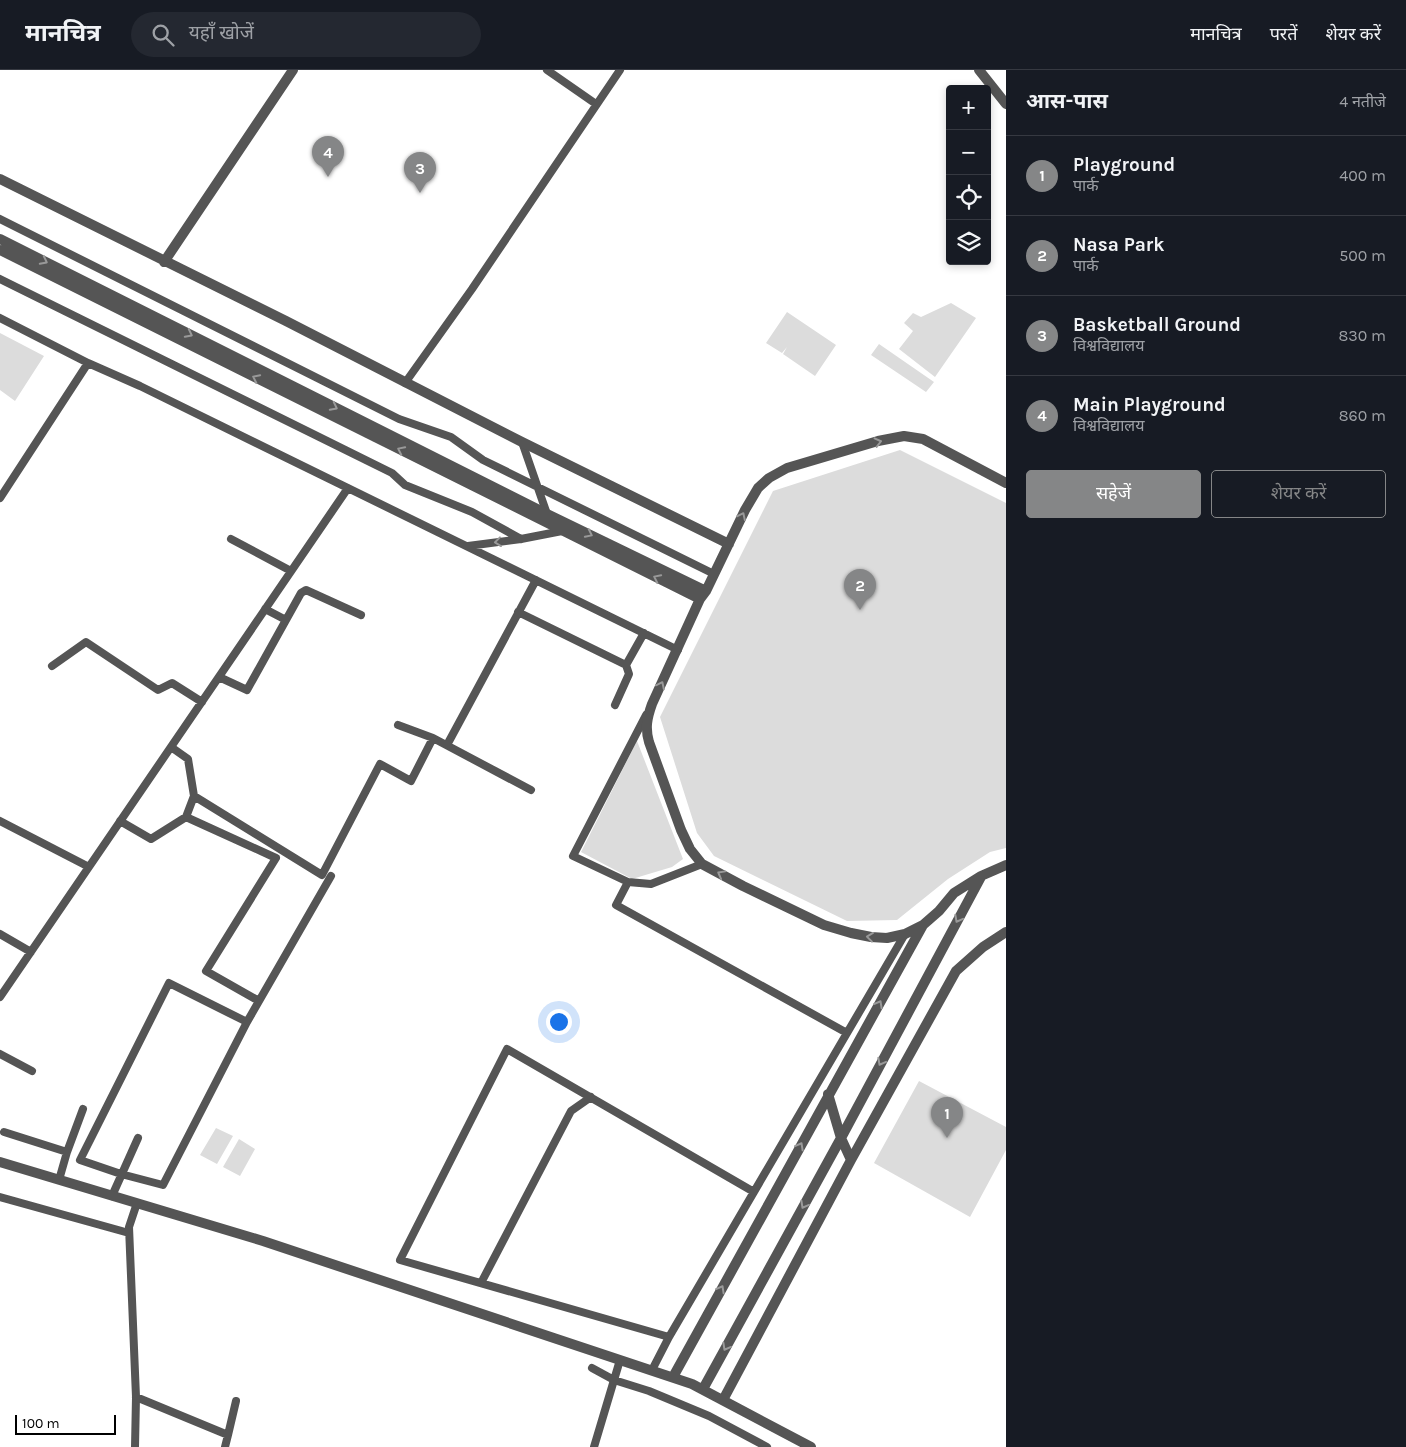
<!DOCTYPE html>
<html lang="hi">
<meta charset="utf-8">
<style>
body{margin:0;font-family:Karla,"Noto Sans Devanagari",sans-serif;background:#242831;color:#f1f3f6}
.controls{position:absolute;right:15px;top:15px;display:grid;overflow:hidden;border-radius:5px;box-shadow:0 2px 8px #0003}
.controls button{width:45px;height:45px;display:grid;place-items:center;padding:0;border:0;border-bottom:1px solid #363941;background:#171b24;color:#f1f3f6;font:25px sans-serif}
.scale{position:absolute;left:15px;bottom:12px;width:101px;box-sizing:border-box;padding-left:5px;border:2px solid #000;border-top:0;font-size:14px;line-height:18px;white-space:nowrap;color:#000;-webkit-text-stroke:4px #fff;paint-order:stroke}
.you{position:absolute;left:558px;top:951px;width:18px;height:18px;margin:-12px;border:4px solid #fff;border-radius:50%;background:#1a73e8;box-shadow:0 0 0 8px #1a73e833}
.badge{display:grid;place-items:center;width:32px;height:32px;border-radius:50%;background:#858687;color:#fff;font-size:16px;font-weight:700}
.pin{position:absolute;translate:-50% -41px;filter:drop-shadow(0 1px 2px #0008)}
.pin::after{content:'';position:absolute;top:26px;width:18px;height:15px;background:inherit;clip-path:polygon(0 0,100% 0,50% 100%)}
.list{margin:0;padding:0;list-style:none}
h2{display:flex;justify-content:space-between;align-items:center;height:65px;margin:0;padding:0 20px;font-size:21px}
h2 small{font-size:16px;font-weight:400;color:#9ea1a6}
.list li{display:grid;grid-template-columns:32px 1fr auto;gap:15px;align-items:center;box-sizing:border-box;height:80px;padding:0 20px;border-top:1px solid #363941}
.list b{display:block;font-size:19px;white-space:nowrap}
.list p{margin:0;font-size:16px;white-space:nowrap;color:#9ea1a6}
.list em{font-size:16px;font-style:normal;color:#9ea1a6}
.actions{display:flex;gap:10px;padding:15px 20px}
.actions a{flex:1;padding:11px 0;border:1px solid #858687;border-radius:5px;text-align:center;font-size:18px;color:#858687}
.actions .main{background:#858687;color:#fff}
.icon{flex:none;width:28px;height:28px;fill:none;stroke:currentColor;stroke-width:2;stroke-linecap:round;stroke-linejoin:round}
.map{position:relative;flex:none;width:1006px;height:1377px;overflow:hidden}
header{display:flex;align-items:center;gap:30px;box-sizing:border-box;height:70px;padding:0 25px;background:#171b24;border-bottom:1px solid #363941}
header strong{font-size:24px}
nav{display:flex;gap:28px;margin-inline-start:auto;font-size:18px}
.search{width:350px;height:45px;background:#242831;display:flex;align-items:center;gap:12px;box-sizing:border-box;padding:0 18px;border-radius:28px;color:#9ea1a6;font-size:19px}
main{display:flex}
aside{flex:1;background:#171b24}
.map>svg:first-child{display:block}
</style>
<header>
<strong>मानचित्र</strong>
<div class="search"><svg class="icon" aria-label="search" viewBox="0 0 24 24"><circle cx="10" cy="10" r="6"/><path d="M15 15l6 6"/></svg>यहाँ खोजें</div>
<nav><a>मानचित्र</a><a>परतें</a><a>शेयर करें</a></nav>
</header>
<main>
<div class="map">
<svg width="1006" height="1377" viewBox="0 0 1006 1377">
<rect width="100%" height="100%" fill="#fff"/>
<path fill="#dcdcdc" d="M951,233l25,15 -41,59 -36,-28 14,-18 -9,-8 9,-10 8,4z
M787,242l49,33 -21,31 -32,-22 4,-7 -5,6 -16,-10z
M0,263l44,23 -29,45 -15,-11z
M879,274l55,38 -8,10 -55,-37z
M900,380l106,53v345l-16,4 -42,27 -51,41 -50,1 -133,-65 -17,-23 -37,-116 113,-226z
M637,671l46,118 -11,8 -40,12 -51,-27z
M919,1011l87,46v23l-36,67 -96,-54z
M216,1058l17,8 -16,28 -17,-9z
M239,1069l16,10 -15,27 -17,-9z"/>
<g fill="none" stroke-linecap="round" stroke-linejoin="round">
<path stroke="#555" stroke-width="8" d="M547,0l49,34
M0,149l399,200 52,18 32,23 231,114
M0,209l392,194 13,12 67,27 49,27
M0,248l88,45 52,23 538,264
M405,313l67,-94 148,-219
M522,372l25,72
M0,428l88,-135
M231,469l60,32
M468,476l53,-7 41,-8
M265,539l21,11
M518,542l108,53
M52,596l34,-24 72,48 14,-7 30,19
M219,607l28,13 54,-97 5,-3 55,25
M615,635l14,-31 -3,-9 18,-32
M646,645l-73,141 55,26 23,2 51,-20
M398,655l35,13
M447,675l89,-165
M194,726l128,79 58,-111 31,17 22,-43 98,52
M186,747l90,41 -70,113 53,30
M0,751l89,46
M120,751l31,18 35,-22 8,-21 -6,-37 -17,-12
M628,812l-12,23 231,128
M0,864l31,18
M0,927l348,-509
M247,952l-78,-39 -89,177 41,14 42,11 84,-163 84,-146
M0,984l32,17
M4,1062l63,20
M59,1110l8,-28 16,-43
M112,1126l26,-58
M0,1127l129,36
M481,1213l90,-172 20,-14
M669,1267l-269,-77 107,-211 247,143
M592,1298l22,12 35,11 60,25 58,31
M652,1300l17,-33 236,-403
M136,1327l92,38 8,-34
M135,1377l1,-50 -7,-170 8,-24
M225,1377l3,-12
M594,1377l26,-87"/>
<path stroke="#555" stroke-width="10" d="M979,0l27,34
M0,109l286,142 236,121 207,102
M0,169l547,275 159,77
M0,180l700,349
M164,192l129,-192
M1006,413l-83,-44 -19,-3 -26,5 -91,27 -18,10 -11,10 -13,22 -39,81 -6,8 -48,105c-5,14 -7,24 -3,38l32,88 9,19 12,15 41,22 81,39 27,8 20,4 16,1 18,-4 18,-9 16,-14 15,-18 27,-17 25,-11
M828,1024l13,44 10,22
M0,1092l263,79 429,143 119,63
M673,1307l250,-452
M703,1319l138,-251 140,-261
M723,1330l128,-240 105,-189 27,-24 23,-15"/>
</g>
<defs><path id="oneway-chevron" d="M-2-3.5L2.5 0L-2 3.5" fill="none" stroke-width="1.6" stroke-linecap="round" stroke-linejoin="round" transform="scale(1.25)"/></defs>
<g stroke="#999">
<use href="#oneway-chevron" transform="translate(44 191) rotate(27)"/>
<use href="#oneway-chevron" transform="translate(189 264) rotate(27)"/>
<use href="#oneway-chevron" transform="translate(256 308) rotate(-154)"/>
<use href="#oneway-chevron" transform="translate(334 337) rotate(27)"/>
<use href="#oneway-chevron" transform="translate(878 372) rotate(-14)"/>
<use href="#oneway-chevron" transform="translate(401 380) rotate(-154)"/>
<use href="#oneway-chevron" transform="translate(742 446) rotate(-64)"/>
<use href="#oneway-chevron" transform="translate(589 464) rotate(26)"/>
<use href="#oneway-chevron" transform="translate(498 472) rotate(173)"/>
<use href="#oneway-chevron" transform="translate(657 508) rotate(-154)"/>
<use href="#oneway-chevron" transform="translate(661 615) rotate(-64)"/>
<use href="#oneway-chevron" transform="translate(721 804) rotate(-151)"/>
<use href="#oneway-chevron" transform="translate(958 849) rotate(118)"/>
<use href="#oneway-chevron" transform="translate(870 867) rotate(-173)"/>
<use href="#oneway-chevron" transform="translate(879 934) rotate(-61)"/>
<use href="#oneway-chevron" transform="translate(881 992) rotate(118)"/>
<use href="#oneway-chevron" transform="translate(800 1076) rotate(-61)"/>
<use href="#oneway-chevron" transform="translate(804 1135) rotate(119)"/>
<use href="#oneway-chevron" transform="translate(721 1219) rotate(-61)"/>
<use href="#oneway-chevron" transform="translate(726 1277) rotate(119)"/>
</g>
</svg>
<div class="controls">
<button>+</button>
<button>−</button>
<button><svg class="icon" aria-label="locate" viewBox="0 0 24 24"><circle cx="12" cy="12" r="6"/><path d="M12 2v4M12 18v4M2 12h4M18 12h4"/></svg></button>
<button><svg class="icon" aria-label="layers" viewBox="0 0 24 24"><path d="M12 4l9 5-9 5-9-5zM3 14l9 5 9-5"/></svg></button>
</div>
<div class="scale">100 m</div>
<div class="you"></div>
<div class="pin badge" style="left:947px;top:1068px">1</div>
<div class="pin badge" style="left:860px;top:540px">2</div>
<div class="pin badge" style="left:420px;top:123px">3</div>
<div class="pin badge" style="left:328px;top:107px">4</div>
</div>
<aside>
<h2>आस-पास<small>4 नतीजे</small></h2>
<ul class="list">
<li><span class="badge">1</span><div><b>Playground</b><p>पार्क</p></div><em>400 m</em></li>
<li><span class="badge">2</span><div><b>Nasa Park</b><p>पार्क</p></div><em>500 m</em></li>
<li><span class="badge">3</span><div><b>Basketball Ground</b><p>विश्वविद्यालय</p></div><em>830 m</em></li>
<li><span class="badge">4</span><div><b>Main Playground</b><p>विश्वविद्यालय</p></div><em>860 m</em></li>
</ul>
<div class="actions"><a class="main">सहेजें</a><a>शेयर करें</a></div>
</aside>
</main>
